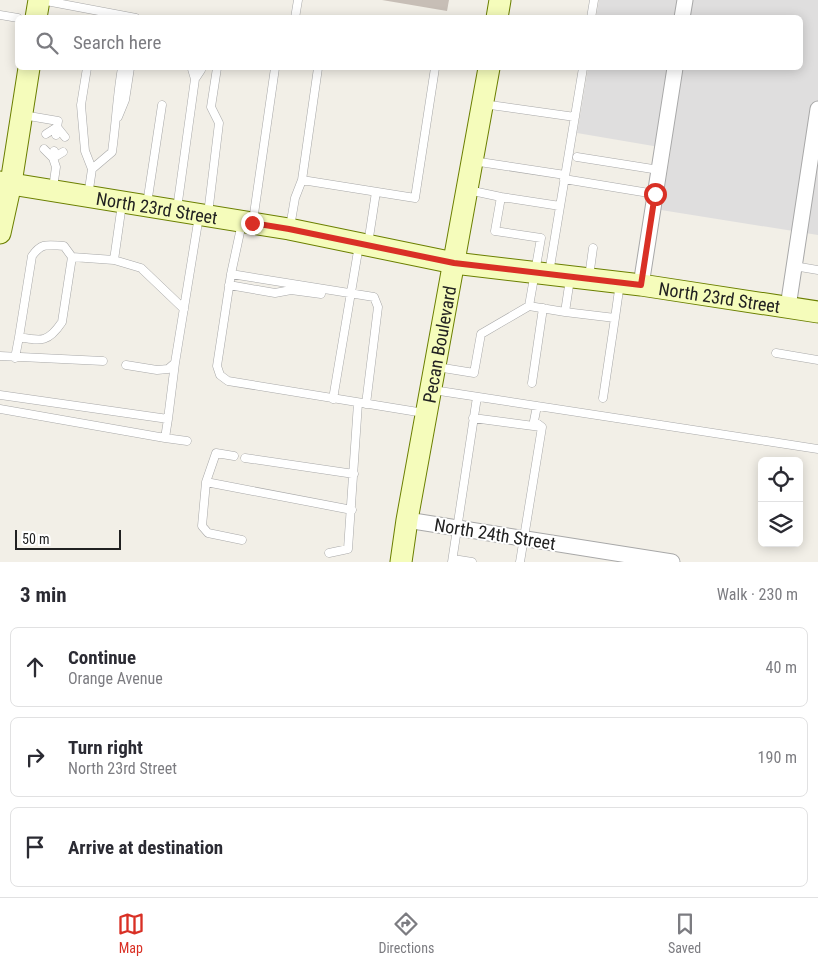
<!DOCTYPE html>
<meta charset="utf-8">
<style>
body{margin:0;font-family:"Roboto Condensed",sans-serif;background:#f2f2f3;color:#2b2b33}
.controls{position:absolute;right:15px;bottom:15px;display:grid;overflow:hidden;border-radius:8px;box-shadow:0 2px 12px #0003}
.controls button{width:45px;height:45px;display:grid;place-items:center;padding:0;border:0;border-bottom:1px solid #e1e1e2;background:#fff;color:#2b2b33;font:25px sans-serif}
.scale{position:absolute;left:15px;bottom:12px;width:106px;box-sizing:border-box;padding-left:5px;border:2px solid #212121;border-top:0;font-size:14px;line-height:18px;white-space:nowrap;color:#212121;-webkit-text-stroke:4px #fff;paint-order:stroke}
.stop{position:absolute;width:15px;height:15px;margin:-11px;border:4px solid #d93025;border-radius:50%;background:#fff}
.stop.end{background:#d93025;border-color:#fff;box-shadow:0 1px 5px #0008}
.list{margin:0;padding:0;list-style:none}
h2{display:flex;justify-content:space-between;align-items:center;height:65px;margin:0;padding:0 20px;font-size:21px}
h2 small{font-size:16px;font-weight:400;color:#7c7c81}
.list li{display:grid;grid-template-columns:32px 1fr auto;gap:15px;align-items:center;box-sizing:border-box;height:80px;margin:0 10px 10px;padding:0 10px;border:1px solid #e1e1e2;border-radius:8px}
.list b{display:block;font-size:19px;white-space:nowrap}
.list p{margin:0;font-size:16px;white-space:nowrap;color:#7c7c81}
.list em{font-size:16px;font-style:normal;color:#7c7c81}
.icon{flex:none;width:28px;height:28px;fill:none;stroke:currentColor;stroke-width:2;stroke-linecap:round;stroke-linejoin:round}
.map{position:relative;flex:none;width:818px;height:562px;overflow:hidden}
.search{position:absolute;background:#fff;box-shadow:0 2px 12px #0003;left:15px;right:15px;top:15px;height:55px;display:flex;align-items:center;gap:12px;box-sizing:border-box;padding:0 18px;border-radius:8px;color:#7c7c81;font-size:19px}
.sheet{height:335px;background:#fff}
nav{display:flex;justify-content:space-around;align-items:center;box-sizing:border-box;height:70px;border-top:1px solid #e1e1e2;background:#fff;font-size:14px;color:#7c7c81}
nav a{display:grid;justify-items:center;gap:2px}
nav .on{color:#d93025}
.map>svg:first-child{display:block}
</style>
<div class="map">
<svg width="818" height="562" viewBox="0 0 818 562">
<rect width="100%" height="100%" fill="#f2efe7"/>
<path fill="#dfdede" d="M599,0h219v235l-157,-25 10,-61 -94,-16 11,-65h212v-50l-204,-1z"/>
<path fill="#c7beb6" d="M382,0h67l-2,11z"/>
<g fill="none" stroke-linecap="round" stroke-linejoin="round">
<g stroke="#a8a8a8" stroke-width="9">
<path id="lane" d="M41,0l95,18
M0,15l18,3
M295,18l3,-18
M591,18l3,-18
M87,68l-6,37 4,46 7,18 -4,27
M195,79l6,-9
M483,104l92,13
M23,115l35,6 -1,6 -11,7
M118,117l7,-17 5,-32
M56,135l1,-8 8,10
M44,149l9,9 1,-7
M577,157l82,13
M473,161l92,14
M92,169l20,-17c4,-28 5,-56 10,-84
M564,179l91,15
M302,180l113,18 20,-130
M53,188l3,-21 -3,-9 10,-6
M501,197l59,9
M147,204l15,-99
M177,209l18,-130 -3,-10
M208,214l11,-91 -8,-16 6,-39
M253,221l22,-153
M242,223l-11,51 -14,92 3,9 8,6 196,32
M290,227l5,-29 7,-18 16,-112
M368,244l8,-52
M72,257l-10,65c-14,21 -21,19 -43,15l13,-81c10,-14 16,-11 32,-10l8,11 42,3 8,-56
M114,260l27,8 43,41
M794,266l24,4
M549,273l34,-205
M231,274l143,23 4,10 -12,97
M589,277l4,-29
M570,279l-5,33 50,6 5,-35
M229,285l46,8 16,-3 30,4
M529,306l36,6
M776,353l42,7
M0,356l103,5
M15,358l4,-21
M126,365l31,5 11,-1 7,-6 24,-147
M437,367l37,6 7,-39 48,-28 12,-68 -46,-7 6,-34 -33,-7
M532,383l11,-75
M433,390l385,59
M0,395l168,24 7,-56
M603,398l12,-80
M333,399l26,-154
M0,409l165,29 3,-19
M473,418l68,9
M165,438l22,3
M234,456l-18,-3 -10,29 -4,44 6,7 34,7
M245,458l109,16
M206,482l146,28
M329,553l19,-4 10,-146
M453,559l19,3
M452,562l25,-165
M520,562l22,-135 -8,-6 3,-15"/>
</g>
<g stroke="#a8a8a8" stroke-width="17">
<path id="street" d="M682,18l3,-18
M641,285l34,-217
M788,307l30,-198
M407,520l265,42"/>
</g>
<g stroke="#6b7f01" stroke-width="23">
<g id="secondary">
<path d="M36,18l3,-18"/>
<path d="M497,18l3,-18"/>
<path id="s1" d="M0,182l289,47 165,34 187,22 177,27"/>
<path d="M0,233l11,-50 18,-115"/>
<path id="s2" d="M401,562l6,-42 82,-452"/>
</g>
</g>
<use href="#lane" stroke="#fff" stroke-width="8"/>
<use href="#street" stroke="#fff" stroke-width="15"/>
<use href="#secondary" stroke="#f5fcbb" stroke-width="21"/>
</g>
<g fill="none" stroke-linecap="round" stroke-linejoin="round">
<path stroke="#d93025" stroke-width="6" d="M252,223l37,6 165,34 187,22 14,-91"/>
</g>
<g text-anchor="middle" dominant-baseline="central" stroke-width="4" stroke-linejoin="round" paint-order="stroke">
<g font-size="18" fill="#212121" stroke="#fff">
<text stroke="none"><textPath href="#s1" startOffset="159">North 23rd Street</textPath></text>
<text stroke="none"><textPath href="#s1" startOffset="729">North 23rd Street</textPath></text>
<text stroke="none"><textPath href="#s2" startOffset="221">Pecan Boulevard</textPath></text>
<text transform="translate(495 534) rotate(9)">North 24th Street</text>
</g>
</g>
</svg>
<div class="controls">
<button><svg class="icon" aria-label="locate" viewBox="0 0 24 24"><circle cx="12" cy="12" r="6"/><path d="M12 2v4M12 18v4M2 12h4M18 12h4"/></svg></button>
<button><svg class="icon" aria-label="layers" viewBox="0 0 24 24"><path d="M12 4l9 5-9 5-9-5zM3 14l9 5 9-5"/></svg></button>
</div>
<div class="scale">50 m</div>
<div class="stop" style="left:655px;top:194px"></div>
<div class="stop end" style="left:252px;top:223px"></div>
<div class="search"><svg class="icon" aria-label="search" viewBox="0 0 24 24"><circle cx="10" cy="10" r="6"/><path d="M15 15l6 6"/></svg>Search here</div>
</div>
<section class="sheet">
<h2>3 min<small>Walk · 230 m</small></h2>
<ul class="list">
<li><svg class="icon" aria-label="ahead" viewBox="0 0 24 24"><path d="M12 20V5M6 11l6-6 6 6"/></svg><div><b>Continue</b><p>Orange Avenue</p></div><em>40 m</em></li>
<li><svg class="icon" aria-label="right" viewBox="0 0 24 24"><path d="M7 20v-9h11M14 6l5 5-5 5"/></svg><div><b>Turn right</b><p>North 23rd Street</p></div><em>190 m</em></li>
<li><svg class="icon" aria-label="arrive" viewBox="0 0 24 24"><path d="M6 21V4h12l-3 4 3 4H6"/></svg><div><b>Arrive at destination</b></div></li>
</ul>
</section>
<nav>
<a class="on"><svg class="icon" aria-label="map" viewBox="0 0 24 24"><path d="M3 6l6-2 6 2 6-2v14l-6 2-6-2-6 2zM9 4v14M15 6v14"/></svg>Map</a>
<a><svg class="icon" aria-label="directions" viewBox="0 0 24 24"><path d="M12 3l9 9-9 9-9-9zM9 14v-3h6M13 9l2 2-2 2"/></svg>Directions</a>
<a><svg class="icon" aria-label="saved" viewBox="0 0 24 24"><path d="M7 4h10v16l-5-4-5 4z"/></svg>Saved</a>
</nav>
